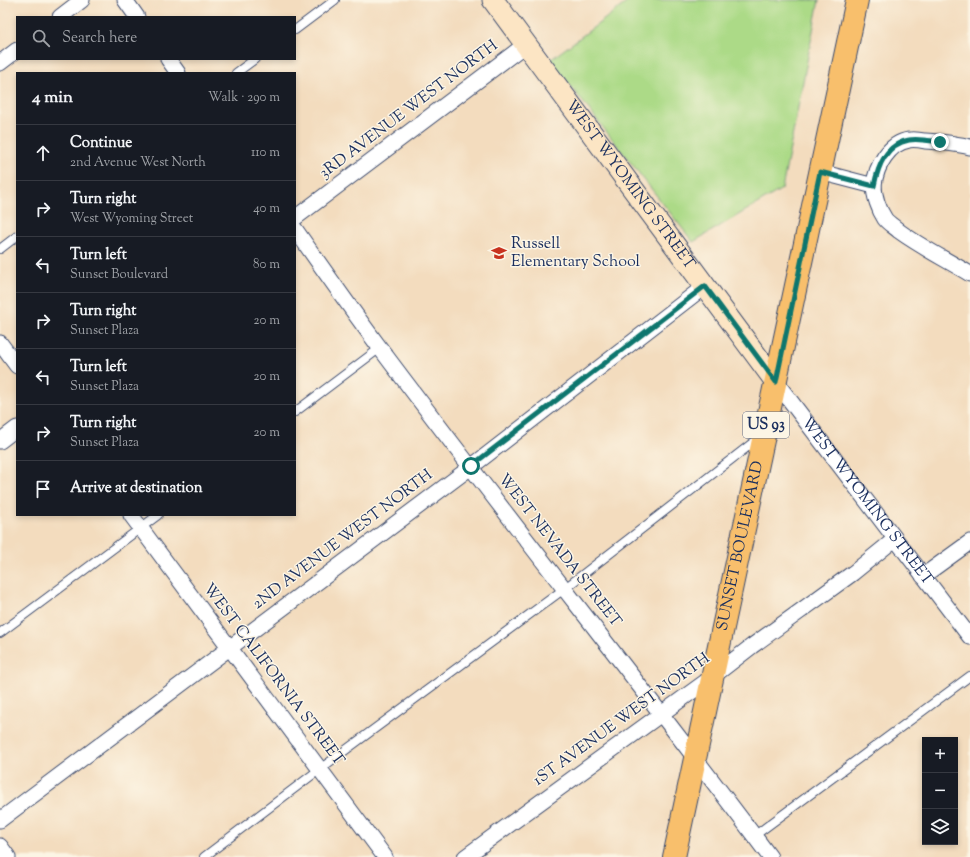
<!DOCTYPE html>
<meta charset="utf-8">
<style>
body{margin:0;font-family:"Sorts Mill Goudy",serif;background:#242831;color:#f1f3f6}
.controls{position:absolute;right:12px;bottom:12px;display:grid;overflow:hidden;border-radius:0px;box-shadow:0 2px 6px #0003}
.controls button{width:36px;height:36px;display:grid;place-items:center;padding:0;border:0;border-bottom:1px solid #363941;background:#171b24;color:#f1f3f6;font:20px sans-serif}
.stop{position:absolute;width:12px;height:12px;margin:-9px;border:3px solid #0f766e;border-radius:50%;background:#fff}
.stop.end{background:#0f766e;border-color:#fff;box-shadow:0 1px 4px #0008}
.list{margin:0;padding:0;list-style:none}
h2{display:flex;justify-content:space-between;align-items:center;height:52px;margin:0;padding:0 16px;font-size:17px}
h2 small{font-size:13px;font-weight:400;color:#9ea1a6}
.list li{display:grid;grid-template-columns:26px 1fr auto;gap:12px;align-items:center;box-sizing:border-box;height:56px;padding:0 16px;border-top:1px solid #363941}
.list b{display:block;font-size:15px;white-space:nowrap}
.list p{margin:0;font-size:13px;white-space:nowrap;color:#9ea1a6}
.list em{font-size:13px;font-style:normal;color:#9ea1a6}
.icon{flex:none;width:22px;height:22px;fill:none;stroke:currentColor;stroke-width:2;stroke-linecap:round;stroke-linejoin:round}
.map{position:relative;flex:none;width:970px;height:857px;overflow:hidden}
.search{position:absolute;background:#171b24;box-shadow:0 2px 6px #0003;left:16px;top:16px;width:280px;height:44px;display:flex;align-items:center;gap:10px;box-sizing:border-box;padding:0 14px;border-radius:0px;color:#9ea1a6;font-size:15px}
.panel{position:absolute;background:#171b24;box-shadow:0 2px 6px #0003;left:16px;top:72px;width:280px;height:444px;border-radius:0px}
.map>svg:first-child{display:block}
</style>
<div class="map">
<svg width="970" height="857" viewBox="0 0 970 857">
<rect width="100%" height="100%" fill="#fcf5e5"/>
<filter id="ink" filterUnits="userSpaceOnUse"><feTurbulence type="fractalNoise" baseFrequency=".025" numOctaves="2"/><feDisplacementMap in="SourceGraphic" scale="8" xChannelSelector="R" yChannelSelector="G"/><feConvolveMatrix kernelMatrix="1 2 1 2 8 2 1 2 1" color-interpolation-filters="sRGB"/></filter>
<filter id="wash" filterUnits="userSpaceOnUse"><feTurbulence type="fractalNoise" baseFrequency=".012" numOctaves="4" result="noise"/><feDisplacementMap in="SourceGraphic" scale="16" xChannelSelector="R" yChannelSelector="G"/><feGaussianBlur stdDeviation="0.9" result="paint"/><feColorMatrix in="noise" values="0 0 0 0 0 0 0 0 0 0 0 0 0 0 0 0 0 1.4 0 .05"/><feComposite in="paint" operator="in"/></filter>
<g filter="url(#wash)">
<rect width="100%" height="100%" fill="#f3dcbe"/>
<path fill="#acda87" stroke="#648472" d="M630,0h189l-37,189 -89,53 -143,-182z"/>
</g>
<g filter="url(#ink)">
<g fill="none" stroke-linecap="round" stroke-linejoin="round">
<g stroke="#3b496c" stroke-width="10">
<path id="lane" d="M295,30l40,-30
M236,73l19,-14
M0,249l17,-13
M295,412l85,-64
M0,633l158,-118
M754,836l216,-160
M204,857l116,-88 244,-180 195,-151"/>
</g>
<g stroke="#3b496c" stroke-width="17">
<g id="street">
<path d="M125,0l12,17"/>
<path d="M60,17l22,-17"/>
<path d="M168,59l10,14"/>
<path d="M0,63l17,-13"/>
<path d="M970,147c-15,-4 -30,-5 -45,-6 -5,-1 -11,-2 -16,-1 -20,3 -33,26 -35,45 0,11 5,25 11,34 4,5 10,8 14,12 22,16 48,29 71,43"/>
<path d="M820,172l54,14"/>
<path d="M295,218l231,-174"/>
<path d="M295,229c28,40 56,80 85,119 128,171 262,338 390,509"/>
<path d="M0,343l17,23"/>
<path id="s1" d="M776,382l194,255"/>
<path d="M0,441l17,-13"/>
<path d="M131,515l254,342"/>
<path d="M923,576l47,-34"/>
<path d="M0,820l471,-353 234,-181"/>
<path d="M0,846l8,11"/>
<path d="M465,857l247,-180 40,-31 101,-73 42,-34"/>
</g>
</g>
<g stroke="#3b496c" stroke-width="23">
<g id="secondary">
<path id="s2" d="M493,0l283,382"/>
</g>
</g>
<g stroke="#3b496c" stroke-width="24">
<g id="primary">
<path id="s3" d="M674,857l183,-857"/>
</g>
</g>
<use href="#lane" stroke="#fff" stroke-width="8"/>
<use href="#street" stroke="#fff" stroke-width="15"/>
<use href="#secondary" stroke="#fce5c4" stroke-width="21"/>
<use href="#primary" stroke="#f8bf6c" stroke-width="22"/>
</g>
</g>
<g fill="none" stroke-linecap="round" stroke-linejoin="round" filter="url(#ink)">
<path stroke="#0f766e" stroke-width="5" d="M471,466l234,-180 71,96 44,-210 54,14c4,-20 12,-42 35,-46 9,-2 22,1 31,2"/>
</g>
<defs>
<g id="school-bare" transform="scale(1.2)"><path d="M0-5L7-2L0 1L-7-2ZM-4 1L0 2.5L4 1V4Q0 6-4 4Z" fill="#c8321e" stroke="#fcf5e5" stroke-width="2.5" paint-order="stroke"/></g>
</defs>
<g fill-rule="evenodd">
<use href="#school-bare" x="499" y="253"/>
</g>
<g text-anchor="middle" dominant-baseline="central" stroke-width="3" stroke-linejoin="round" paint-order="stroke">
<rect fill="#fcf5e5" stroke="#5e6a86" stroke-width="1" x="743" y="412" width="46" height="26" rx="3"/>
<g font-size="15" font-weight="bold" fill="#1b2f5e">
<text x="766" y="425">US 93</text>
</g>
<g font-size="16" fill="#1b2f5e" stroke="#fcf5e5">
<text transform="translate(409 110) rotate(-37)">3RD AVENUE WEST NORTH</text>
<text stroke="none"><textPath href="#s2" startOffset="230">WEST WYOMING STREET</textPath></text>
<text stroke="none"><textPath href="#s1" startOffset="150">WEST WYOMING STREET</textPath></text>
<text transform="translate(343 540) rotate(-37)">2ND AVENUE WEST NORTH</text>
<text stroke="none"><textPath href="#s3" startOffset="318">SUNSET BOULEVARD</textPath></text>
<text transform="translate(559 551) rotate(52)">WEST NEVADA STREET</text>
<text transform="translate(273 675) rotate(53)">WEST CALIFORNIA STREET</text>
<text transform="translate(622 720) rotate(-36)">1ST AVENUE WEST NORTH</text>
</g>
<g font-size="16" fill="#1b2f5e" stroke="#fcf5e5" text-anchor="start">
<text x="511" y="244">Russell<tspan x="511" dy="18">Elementary School</tspan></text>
</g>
</g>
</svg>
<div class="controls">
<button>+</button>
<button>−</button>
<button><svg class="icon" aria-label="layers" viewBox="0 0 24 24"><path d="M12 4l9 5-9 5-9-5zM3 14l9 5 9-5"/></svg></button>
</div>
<div class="stop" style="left:471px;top:466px"></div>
<div class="stop end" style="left:940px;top:142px"></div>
<div class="search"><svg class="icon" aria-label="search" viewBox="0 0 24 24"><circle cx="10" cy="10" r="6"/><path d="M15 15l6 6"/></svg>Search here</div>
<section class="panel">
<h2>4 min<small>Walk · 290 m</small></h2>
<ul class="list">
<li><svg class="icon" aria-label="ahead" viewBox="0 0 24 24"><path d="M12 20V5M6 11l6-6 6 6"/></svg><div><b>Continue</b><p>2nd Avenue West North</p></div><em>110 m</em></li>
<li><svg class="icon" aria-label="right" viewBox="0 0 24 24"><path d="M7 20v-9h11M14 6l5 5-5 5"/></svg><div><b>Turn right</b><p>West Wyoming Street</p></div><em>40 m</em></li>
<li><svg class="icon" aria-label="left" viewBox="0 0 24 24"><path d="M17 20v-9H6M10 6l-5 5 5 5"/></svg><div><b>Turn left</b><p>Sunset Boulevard</p></div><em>80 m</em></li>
<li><svg class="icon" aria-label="right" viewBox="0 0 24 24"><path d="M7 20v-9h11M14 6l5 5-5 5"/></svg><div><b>Turn right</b><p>Sunset Plaza</p></div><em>20 m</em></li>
<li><svg class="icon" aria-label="left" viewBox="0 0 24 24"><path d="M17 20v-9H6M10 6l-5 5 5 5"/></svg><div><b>Turn left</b><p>Sunset Plaza</p></div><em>20 m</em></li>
<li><svg class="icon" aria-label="right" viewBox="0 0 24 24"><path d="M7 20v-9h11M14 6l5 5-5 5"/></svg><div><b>Turn right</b><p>Sunset Plaza</p></div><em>20 m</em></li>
<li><svg class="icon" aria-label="arrive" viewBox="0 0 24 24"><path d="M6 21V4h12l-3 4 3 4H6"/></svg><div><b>Arrive at destination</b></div></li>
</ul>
</section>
</div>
